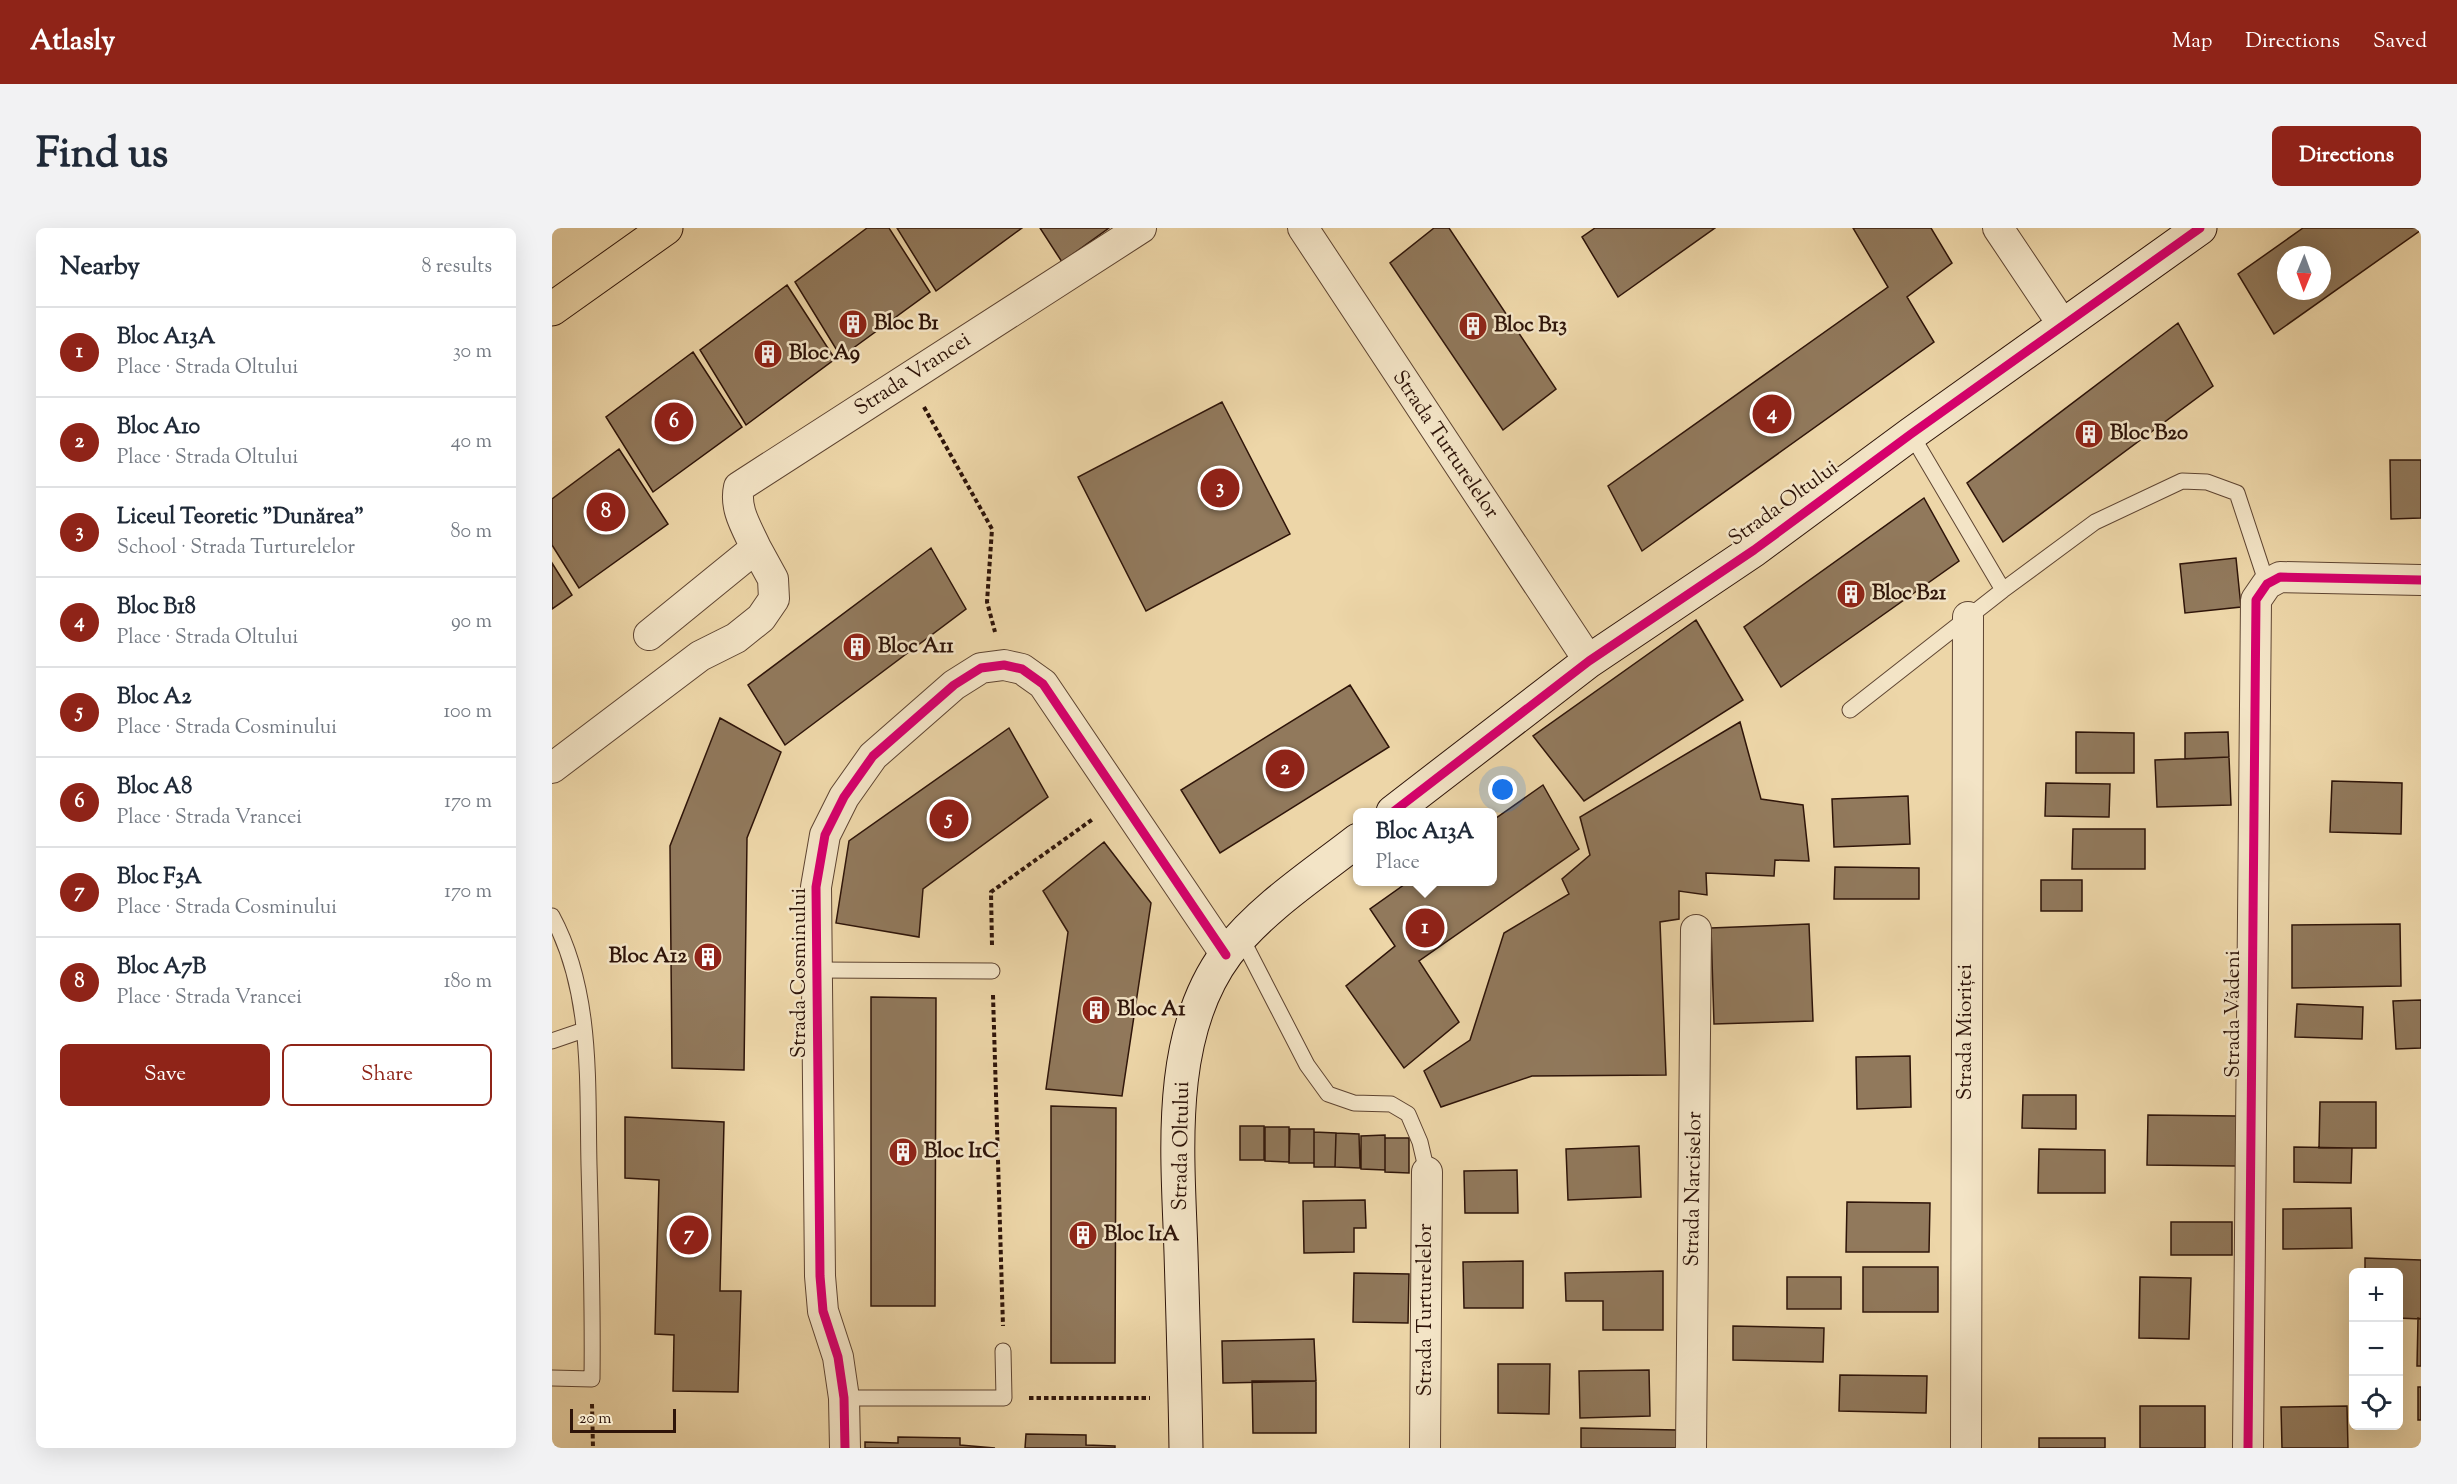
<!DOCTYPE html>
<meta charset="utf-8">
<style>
body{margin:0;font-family:"Sorts Mill Goudy",serif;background:#f2f2f3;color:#1f2937}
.controls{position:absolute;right:18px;bottom:18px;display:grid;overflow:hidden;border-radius:9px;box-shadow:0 6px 24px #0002}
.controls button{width:54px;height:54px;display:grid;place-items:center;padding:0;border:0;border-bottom:2px solid #e0e1e3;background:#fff;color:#1f2937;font:30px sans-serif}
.compass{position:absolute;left:1725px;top:18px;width:54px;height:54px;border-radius:50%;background:#fff;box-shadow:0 6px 24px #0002;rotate:181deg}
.scale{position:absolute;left:18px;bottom:15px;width:106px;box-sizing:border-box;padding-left:6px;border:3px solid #2e1409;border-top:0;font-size:16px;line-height:21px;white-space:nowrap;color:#2e1409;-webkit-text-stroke:4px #f3e4c6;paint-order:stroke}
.you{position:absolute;left:951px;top:562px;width:21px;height:21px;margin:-15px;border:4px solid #fff;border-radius:50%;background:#1a73e8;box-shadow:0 0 0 9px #1a73e833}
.badge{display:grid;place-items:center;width:39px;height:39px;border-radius:50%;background:#8f2418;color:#fff;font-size:20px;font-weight:700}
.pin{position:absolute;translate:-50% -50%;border:3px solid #fff;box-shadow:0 2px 6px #0006}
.popup{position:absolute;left:801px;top:580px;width:144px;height:78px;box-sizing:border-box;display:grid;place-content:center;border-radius:9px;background:#fff;filter:drop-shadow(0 2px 4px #0005);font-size:20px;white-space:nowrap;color:#747a83}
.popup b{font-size:22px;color:#1f2937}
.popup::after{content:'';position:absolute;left:50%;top:100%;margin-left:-12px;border:12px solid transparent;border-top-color:#fff}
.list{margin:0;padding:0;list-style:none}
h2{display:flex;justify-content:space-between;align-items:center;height:78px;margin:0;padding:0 24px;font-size:26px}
h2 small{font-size:20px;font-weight:400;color:#747a83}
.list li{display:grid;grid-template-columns:39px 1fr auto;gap:18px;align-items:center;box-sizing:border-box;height:90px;padding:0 24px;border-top:2px solid #e0e1e3}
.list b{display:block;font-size:22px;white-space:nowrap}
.list p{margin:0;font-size:20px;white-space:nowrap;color:#747a83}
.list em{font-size:20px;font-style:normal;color:#747a83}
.actions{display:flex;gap:12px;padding:18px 24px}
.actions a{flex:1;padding:14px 0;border:2px solid #8f2418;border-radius:9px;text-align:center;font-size:21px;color:#8f2418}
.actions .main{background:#8f2418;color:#fff}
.icon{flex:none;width:33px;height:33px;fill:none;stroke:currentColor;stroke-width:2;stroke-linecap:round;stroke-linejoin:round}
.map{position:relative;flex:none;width:1869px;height:1220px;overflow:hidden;border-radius:9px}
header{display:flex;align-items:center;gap:36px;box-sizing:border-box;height:84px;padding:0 30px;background:#8f2418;color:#fff}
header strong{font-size:28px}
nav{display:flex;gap:33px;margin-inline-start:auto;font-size:21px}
.intro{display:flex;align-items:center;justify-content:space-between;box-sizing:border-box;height:144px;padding:0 36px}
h1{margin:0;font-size:42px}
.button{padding:15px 27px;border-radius:9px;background:#8f2418;color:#fff;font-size:21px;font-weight:700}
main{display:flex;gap:36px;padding:0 36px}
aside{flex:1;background:#fff;border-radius:9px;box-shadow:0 6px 24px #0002}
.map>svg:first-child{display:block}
</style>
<header>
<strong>Atlasly</strong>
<nav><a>Map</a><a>Directions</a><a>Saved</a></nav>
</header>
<div class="intro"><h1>Find us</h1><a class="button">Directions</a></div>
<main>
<aside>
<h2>Nearby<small>8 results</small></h2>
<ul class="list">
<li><span class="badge">1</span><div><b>Bloc A13A</b><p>Place · Strada Oltului</p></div><em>30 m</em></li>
<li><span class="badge">2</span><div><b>Bloc A10</b><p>Place · Strada Oltului</p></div><em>40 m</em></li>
<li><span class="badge">3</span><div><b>Liceul Teoretic &quot;Dunărea&quot;</b><p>School · Strada Turturelelor</p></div><em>80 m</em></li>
<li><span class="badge">4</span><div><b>Bloc B18</b><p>Place · Strada Oltului</p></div><em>90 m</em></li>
<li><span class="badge">5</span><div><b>Bloc A2</b><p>Place · Strada Cosminului</p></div><em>100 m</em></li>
<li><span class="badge">6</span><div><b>Bloc A8</b><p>Place · Strada Vrancei</p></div><em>170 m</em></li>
<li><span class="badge">7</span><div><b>Bloc F3A</b><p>Place · Strada Cosminului</p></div><em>170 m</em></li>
<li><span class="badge">8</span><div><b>Bloc A7B</b><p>Place · Strada Vrancei</p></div><em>180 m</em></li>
</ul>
<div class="actions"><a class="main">Save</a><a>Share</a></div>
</aside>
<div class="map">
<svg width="1869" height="1220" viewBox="0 0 1869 1220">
<rect width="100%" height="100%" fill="#edd6a8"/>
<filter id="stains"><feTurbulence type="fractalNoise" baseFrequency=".00333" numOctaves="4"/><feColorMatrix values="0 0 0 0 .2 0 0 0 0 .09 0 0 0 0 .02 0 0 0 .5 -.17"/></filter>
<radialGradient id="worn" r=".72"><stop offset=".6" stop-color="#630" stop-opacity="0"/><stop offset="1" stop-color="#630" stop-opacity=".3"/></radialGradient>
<path fill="#91795c" stroke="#2e1409" stroke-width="1.5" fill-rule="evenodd" d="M315,0h22l41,64 -89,65 -46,-75z
M345,0h125l-86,63z
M488,0h69l-47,34z
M882,0h15l107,161 -53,41 -113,-167z
M1043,0h120l-97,69 -36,-60z
M1301,0h78l21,35 -45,34 27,45 -292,209 -34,-65 280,-199z
M1751,0h118v2l-147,104 -36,-60zM1734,27h36v36h-36z
M235,57l48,74 -89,66 -46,-75z
M1626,95l35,63 -210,156 -36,-59z
M141,124l49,75 -89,65 -47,-75z
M670,174l68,132 -144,77 -68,-134z
M67,221l49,75 -89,64 -27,-43v-46z
M1838,232h31v58l-30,1z
M1372,270l35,63 -178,126 -37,-60z
M379,320l35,61 -181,136 -37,-60z
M1684,330l5,49 -56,6 -5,-49z
M0,335l20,32 -20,14z
M1144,392l47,80 -159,101 -51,-65z
M798,457l39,62 -169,106 -39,-63z
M168,490l61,34 -34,86 -3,232 -72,-2 -2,-222z
M1188,494l21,77 42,6 6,56 -34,-1 -1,16 -68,-3 1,22 -28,-4v28l-19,3 6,153 -134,1 -91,31 -17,-36 46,-31 34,-107 65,-39 -7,-15 28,-24 -10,-38z
M457,500l39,69 -125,92 -4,48 -83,-14 13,-82z
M1524,504l58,1v40h-58z
M1676,504l1,25 -44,2v-26z
M1677,529l2,48 -74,2 -2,-47z
M1780,553l70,2 -1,51 -71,-2z
M1494,555l64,1 -1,33 -64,-1z
M991,557l36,64 -160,112 40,61 -55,46 -58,-82 49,-40 -25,-37 38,-27h84v-61z
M1356,568l2,48 -76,3 -2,-48z
M1521,601h72v40h-73z
M552,614l47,61 -29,193 -76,-7 22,-157 -25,-41z
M1283,639l84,1v31h-85z
M1489,652h41v31h-41z
M1257,696l4,97 -99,3 -3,-96z
M1848,696l1,62 -109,2v-63z
M319,769l65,1 -1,308h-64z
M1869,772v48l-25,1 -3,-48z
M1745,776l66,3 -1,32 -67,-2z
M1358,828l1,51 -54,2 -1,-52z
M1471,867h53v34l-54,-1z
M1768,874h56v46h-57z
M499,878l65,2 -1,255h-64z
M1596,887l89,1v50l-90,-1z
M73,889l99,5 -4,169h21l-3,101 -65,-1 1,-56 -19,-1 4,-154 -34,-2z
M688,898h24v34h-24z
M713,899h24v35l-24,-1z
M738,901h24v34h-25z
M762,904l22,1 -1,34h-21z
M784,905l23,1 1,34 -25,-1z
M833,907v35l-24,-1v-33z
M833,910h24v35l-24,-1z
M1087,918l2,51 -73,3 -2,-51z
M1742,919l58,1 -1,35 -57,-1z
M1487,921l66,1v43h-67z
M965,942l1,43h-53l-1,-42z
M813,972l1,28h-12v24l-50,1 -1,-52z
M1295,974l83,1 -1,49h-83z
M1799,980l1,40 -69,1v-40z
M1619,994h61v33h-61z
M1813,1030l56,2v59l-23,-1v-46h-33z
M971,1033v47h-59l-1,-46z
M1311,1039h75v45h-75z
M1111,1043v59h-60v-29h-37l-1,-28z
M802,1045l55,1 -1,49 -55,-1z
M1235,1049h54v32h-54z
M1588,1049l51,1 -2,61 -50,-1z
M1866,1090l3,1v47h-4z
M1181,1098l91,2 -1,34 -90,-2z
M762,1111l2,42 -93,2 -1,-42z
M946,1136h52l-1,50 -51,-1z
M1097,1142l1,46 -70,2 -1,-47z
M1288,1147l87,1 -1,37 -87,-2z
M700,1153h64v52h-63z
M1866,1159h3v33h-3z
M1588,1178h65v42h-65z
M1795,1178l1,42h-66l-1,-41z
M1029,1200l96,2v18h-96z
M474,1206l60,1v10l29,1v2h-90z
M346,1209l62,1v7l35,3h-130v-6l33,1z
M1487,1210h66v10h-66z"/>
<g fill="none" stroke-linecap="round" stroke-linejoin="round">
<g stroke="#5e4431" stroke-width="17">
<path id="lane" d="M1359,206l92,156
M1298,482l153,-120 92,-68 87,-41 25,1 30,11 30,91
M0,688c41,76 35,166 37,249 2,72 4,143 3,214l-40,-1
M689,709l66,128 21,29 26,9 37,1 17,10 12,28 7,30
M266,742l174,1
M0,813l32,-11
M292,1170h160l-1,-47"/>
</g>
<g stroke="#5e4431" stroke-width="32">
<path id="street" d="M751,0l286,433
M1446,0l65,97
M97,407l107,-87c-9,-20 -22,-39 -17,-61l402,-259
M0,540l148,-112 36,-18 25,-20 13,-19 -1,-20 -17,-31
M293,1220l-1,-50 -6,-41 -15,-46 -3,-35 -4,-389 9,-52 19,-38 29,-41 81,-71 27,-17 23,-3 18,4 21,15 183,271
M873,1220l2,-276
M1139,1220l5,-518
M1414,1220l2,-831
M1696,1220l8,-848 11,-16 13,-7 141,3"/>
</g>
<g stroke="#2e1409" stroke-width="35">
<path id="secondary" d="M841,584l196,-151 165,-111 157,-116 289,-206
M634,1220c-1,-65 -3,-130 -5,-195 -3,-97 -16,-217 46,-300 35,-45 86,-78 131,-113"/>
</g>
<g stroke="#2e1409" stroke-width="35">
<path id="primary" d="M0,81l114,-81"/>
</g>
<path stroke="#2e1409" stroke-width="4" stroke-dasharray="4.5 3" stroke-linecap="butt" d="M372,179l68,122 -5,73 8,30
M440,717l-1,-53 102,-73
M441,767l10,331
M477,1170h121
M40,1176l1,44"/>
<use href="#lane" stroke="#f3e4c6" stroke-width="15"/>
<use href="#street" stroke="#f3e4c6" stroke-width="30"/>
<use href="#secondary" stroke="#f3e4c6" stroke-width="33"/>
<use href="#primary" stroke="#edd6a8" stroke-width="33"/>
<g stroke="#f3e4c6" stroke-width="13">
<path id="cycleway" d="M841,584l196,-151 165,-111 157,-116 289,-206
M293,1220l-1,-50 -6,-41 -15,-46 -3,-35 -4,-389 9,-52 19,-38 29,-41 81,-71 27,-17 23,-3 18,4 21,15 183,271
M1696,1220l8,-848 11,-16 13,-7 141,3"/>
</g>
<use href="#cycleway" stroke="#d6006c" stroke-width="9"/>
</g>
<defs>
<g id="building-disc" transform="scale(1.5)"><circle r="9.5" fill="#8f2418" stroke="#f3e4c6"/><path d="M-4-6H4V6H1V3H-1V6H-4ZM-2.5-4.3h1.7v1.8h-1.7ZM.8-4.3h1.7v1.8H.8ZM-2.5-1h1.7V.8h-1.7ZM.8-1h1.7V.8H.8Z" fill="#fff"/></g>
</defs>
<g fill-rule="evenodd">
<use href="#building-disc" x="301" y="96"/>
<use href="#building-disc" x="921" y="98"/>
<use href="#building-disc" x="216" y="126"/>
<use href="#building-disc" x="1537" y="206"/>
<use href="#building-disc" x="1299" y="366"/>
<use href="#building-disc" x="305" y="419"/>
<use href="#building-disc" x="156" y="729"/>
<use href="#building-disc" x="544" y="782"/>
<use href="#building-disc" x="351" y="924"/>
<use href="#building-disc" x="531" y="1007"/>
</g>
<g text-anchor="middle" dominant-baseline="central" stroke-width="5" stroke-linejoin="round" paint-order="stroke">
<g font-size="21" font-weight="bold" fill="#2e1409" stroke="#f3e4c6" text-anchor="start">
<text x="322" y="96">Bloc B1</text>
<text x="942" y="98">Bloc B13</text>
<text x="237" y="126">Bloc A9</text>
<text x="1558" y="206">Bloc B20</text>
<text x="1320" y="366">Bloc B21</text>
<text x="326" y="419">Bloc A11</text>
<text x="135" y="729" text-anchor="end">Bloc A12</text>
<text x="565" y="782">Bloc A1</text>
<text x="372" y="924">Bloc I1C</text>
<text x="552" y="1007">Bloc I1A</text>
</g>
<g font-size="21" fill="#2e1409" stroke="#f3e4c6">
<text transform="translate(361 147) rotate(-33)">Strada Vrancei</text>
<text transform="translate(893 217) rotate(56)">Strada Turturelelor</text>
<text transform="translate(1232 276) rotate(-36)">Strada Oltului</text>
<text transform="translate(248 745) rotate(-90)">Strada Cosminului</text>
<text transform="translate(1682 786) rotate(-90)">Strada Vădeni</text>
<text transform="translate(1414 804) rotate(-90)">Strada Mioriței</text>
<text transform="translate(630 918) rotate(-89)">Strada Oltului</text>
<text transform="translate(1142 961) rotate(-89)">Strada Narciselor</text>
<text transform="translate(874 1082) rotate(-90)">Strada Turturelelor</text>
</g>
</g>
<rect width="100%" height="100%" filter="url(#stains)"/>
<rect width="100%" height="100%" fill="url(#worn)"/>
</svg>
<div class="controls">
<button>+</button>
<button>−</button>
<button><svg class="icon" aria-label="locate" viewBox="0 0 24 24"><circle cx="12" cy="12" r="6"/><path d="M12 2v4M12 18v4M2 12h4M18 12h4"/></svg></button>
</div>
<svg class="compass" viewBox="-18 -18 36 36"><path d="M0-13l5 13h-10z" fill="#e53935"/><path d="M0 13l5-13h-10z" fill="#747a83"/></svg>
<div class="scale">20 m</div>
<div class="you"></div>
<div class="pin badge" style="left:873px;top:700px">1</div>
<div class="popup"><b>Bloc A13A</b>Place</div>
<div class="pin badge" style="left:733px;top:541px">2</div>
<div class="pin badge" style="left:668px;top:260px">3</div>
<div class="pin badge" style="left:1220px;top:186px">4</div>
<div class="pin badge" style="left:397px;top:591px">5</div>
<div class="pin badge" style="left:122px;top:194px">6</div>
<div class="pin badge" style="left:137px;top:1007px">7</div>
<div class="pin badge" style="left:54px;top:284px">8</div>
</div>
</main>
